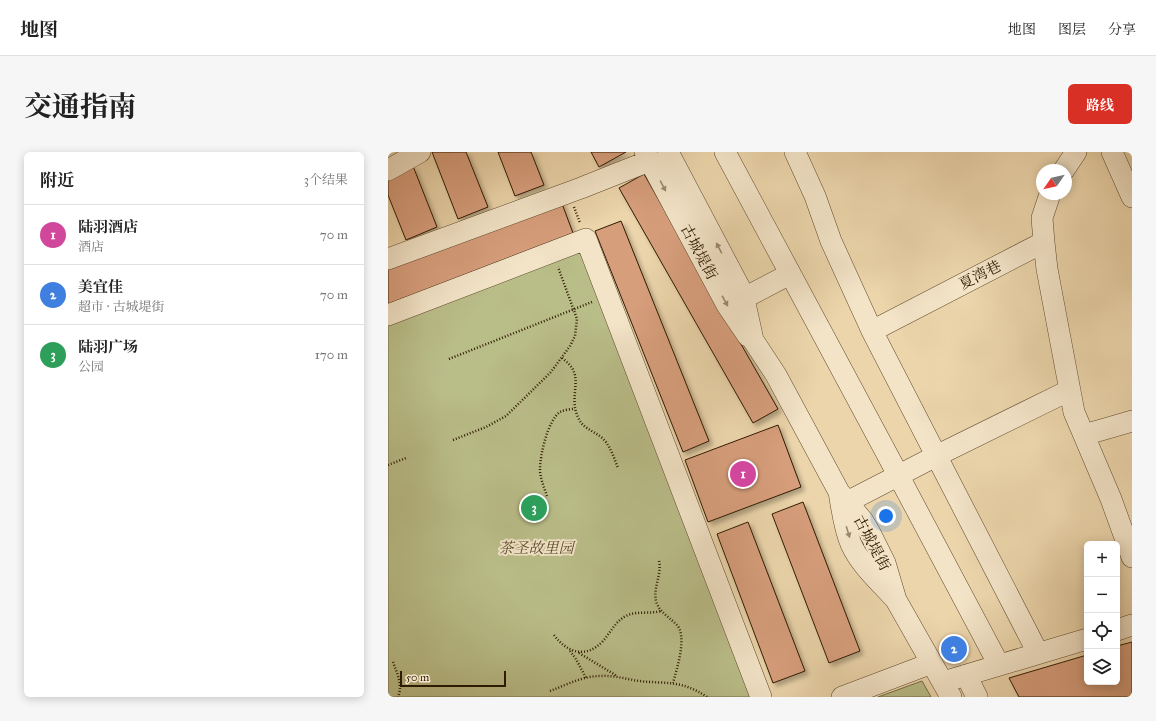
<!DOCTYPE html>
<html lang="zh">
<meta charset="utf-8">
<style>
body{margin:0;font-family:"IM FELL Great Primer","Noto Serif SC",serif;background:#f6f6f6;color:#222}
.controls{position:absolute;right:12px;bottom:12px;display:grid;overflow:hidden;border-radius:6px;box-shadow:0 2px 10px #0003}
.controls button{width:36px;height:36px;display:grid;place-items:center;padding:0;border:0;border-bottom:1px solid #e0e0e0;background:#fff;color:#222;font:20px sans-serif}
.compass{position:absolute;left:648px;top:12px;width:36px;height:36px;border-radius:50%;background:#fff;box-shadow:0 2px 10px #0003;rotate:236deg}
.scale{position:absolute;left:12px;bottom:10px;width:106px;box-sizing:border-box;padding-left:4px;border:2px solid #2f1a02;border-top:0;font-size:11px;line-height:14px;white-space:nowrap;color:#2f1a02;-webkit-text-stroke:3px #f3e4c8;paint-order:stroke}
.you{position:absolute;left:498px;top:364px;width:14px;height:14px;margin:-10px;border:3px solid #fff;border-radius:50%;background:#1a73e8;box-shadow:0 0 0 6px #1a73e833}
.badge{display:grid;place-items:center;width:26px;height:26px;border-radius:50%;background:#d93025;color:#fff;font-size:13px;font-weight:700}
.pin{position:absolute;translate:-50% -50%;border:2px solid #fff;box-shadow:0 1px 4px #0006}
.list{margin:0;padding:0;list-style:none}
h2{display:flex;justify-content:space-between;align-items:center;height:52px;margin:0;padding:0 16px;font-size:17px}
h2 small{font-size:13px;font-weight:400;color:#767676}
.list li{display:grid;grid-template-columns:26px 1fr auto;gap:12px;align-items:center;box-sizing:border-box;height:60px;padding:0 16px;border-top:1px solid #e0e0e0}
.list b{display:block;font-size:15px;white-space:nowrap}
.list p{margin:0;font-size:13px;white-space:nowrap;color:#767676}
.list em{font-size:13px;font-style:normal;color:#767676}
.icon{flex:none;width:22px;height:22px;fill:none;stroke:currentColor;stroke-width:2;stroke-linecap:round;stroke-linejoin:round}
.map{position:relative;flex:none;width:744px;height:545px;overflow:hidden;border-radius:6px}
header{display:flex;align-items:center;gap:24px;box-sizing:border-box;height:56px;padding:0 20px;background:#fff;border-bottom:1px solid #e0e0e0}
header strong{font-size:19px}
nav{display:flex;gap:22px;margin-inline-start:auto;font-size:14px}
.intro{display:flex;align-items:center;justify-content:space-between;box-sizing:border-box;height:96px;padding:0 24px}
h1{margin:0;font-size:28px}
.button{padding:10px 18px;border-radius:6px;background:#d93025;color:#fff;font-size:14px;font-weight:700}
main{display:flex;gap:24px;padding:0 24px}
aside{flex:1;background:#fff;border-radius:6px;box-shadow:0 2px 10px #0003}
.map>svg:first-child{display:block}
</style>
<header>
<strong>地图</strong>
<nav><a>地图</a><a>图层</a><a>分享</a></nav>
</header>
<div class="intro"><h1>交通指南</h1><a class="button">路线</a></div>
<main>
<aside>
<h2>附近<small>3个结果</small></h2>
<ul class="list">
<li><span class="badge" style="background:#d1479c">1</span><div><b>陆羽酒店</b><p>酒店</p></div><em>70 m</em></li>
<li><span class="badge" style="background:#3f7fe0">2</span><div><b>美宜佳</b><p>超市 · 古城堤街</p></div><em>70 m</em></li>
<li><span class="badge" style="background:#2e9e5b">3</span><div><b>陆羽广场</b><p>公园</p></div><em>170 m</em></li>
</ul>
</aside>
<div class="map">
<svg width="744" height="545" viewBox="0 0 744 545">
<defs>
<filter id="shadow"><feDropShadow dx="3.5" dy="3.5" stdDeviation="2" flood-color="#0004"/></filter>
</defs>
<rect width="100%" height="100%" fill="#ecd5ab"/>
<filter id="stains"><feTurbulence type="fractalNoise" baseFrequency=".005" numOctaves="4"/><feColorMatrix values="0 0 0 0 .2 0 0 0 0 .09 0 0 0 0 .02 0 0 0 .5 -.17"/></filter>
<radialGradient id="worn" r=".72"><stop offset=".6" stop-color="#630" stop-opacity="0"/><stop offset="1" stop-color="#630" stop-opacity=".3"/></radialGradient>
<path fill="#b9bd88" stroke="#746c45" d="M192,95l171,450h-363v-378z
M534,529l9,16h-53z"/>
<path fill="#d79e7b" stroke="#2f1a02" filter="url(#shadow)" d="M44,0h34l22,55 -30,12z
M110,0h33l13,33 -29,11z
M203,0h35l-27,15z
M25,14l24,61 -31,13 -18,-45v-19z
M256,22l134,235 -25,14 -134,-235z
M173,49l12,32 -185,71v-37z
M233,69l88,220 -26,11 -88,-221z
M390,273l23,62 -93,35 -23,-62z
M415,350l57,149 -31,12 -57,-149z
M360,370l57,149 -32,12 -56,-149z
M744,490v55h-113l-10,-19 78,-23v27h30v-36z"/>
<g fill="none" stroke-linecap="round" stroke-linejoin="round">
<g stroke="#5e492c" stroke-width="22">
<path id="minor" d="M257,0l82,153 21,31
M280,0l75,142 10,46 23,35 63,117
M337,0l163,304 111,209
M407,0l20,44 16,45 41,90 166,322
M724,0l20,45
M0,18l32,-18
M676,18l12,-18
M656,90l3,27 27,143 37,87 21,58
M0,107l193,-71 68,-27
M356,146l46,-24
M0,163l198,-76 175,458
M484,179l172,-89 -2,-24 8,-24
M696,283l48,-14
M459,350l89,-46 134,-66
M508,448c-16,-18 -35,-34 -45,-56 -7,-16 -9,-35 -12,-52l24,29 7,12 15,30 11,37 55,97
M729,478l15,-5
M578,523l11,22
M555,530l144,-43
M454,545l90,-34"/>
</g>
<path stroke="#2f1a02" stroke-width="2.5" stroke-dasharray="1 2" stroke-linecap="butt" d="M186,55l6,16
M174,206c5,4 10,8 12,14 5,12 -4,29 4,45 4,11 14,13 23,20 9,7 13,21 17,31
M61,207l143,-57
M65,288l33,-13 20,-11 45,-44 19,-26 5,-10 2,-17 -19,-52
M0,313l18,-7
M159,344c-3,-9 -7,-18 -7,-27 0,-14 8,-49 20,-57 4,-2 10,-3 15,-3
M271,409c3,14 -6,26 -3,40 3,11 12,15 20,23 12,11 1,44 -3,59
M166,483c13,18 32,24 49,6 8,-9 13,-21 25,-26 10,-4 23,-1 33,-4
M182,499l6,8 10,19
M191,501l38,23
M5,510c4,11 10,23 5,35
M162,539c16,-6 33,-15 50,-15 13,-1 26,3 39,5 28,3 43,-1 68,16"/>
<use href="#minor" stroke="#f3e4c8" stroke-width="21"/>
</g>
<defs><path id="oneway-solid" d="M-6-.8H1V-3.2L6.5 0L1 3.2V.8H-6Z"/></defs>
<g fill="#9b896f">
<use href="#oneway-solid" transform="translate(275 34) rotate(62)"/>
<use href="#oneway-solid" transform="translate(331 96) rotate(-118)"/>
<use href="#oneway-solid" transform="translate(337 149) rotate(61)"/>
<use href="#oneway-solid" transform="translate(460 380) rotate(73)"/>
</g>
<g text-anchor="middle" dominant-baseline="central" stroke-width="4" stroke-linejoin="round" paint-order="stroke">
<g font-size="15" fill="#2f1a02" stroke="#f3e4c8">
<text transform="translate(311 100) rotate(62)">古城堤街</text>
<text transform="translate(592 123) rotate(-27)">夏湾巷</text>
<text transform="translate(484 391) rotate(62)">古城堤街</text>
</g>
<g font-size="15" font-style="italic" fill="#584b2a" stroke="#f3e4c8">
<text x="148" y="396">茶圣故里园</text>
</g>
</g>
<rect width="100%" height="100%" filter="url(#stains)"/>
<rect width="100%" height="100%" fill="url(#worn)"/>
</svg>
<div class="controls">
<button>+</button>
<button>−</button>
<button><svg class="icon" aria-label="locate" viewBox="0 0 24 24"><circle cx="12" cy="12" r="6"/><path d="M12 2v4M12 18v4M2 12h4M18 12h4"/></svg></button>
<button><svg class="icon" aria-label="layers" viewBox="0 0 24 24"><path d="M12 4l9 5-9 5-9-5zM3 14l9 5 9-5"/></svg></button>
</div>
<svg class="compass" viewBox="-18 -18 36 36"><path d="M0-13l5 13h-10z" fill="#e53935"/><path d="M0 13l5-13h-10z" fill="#767676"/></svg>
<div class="scale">50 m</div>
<div class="you"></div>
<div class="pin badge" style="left:355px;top:322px;background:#d1479c">1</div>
<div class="pin badge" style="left:566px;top:497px;background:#3f7fe0">2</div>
<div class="pin badge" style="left:146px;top:356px;background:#2e9e5b">3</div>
</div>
</main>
